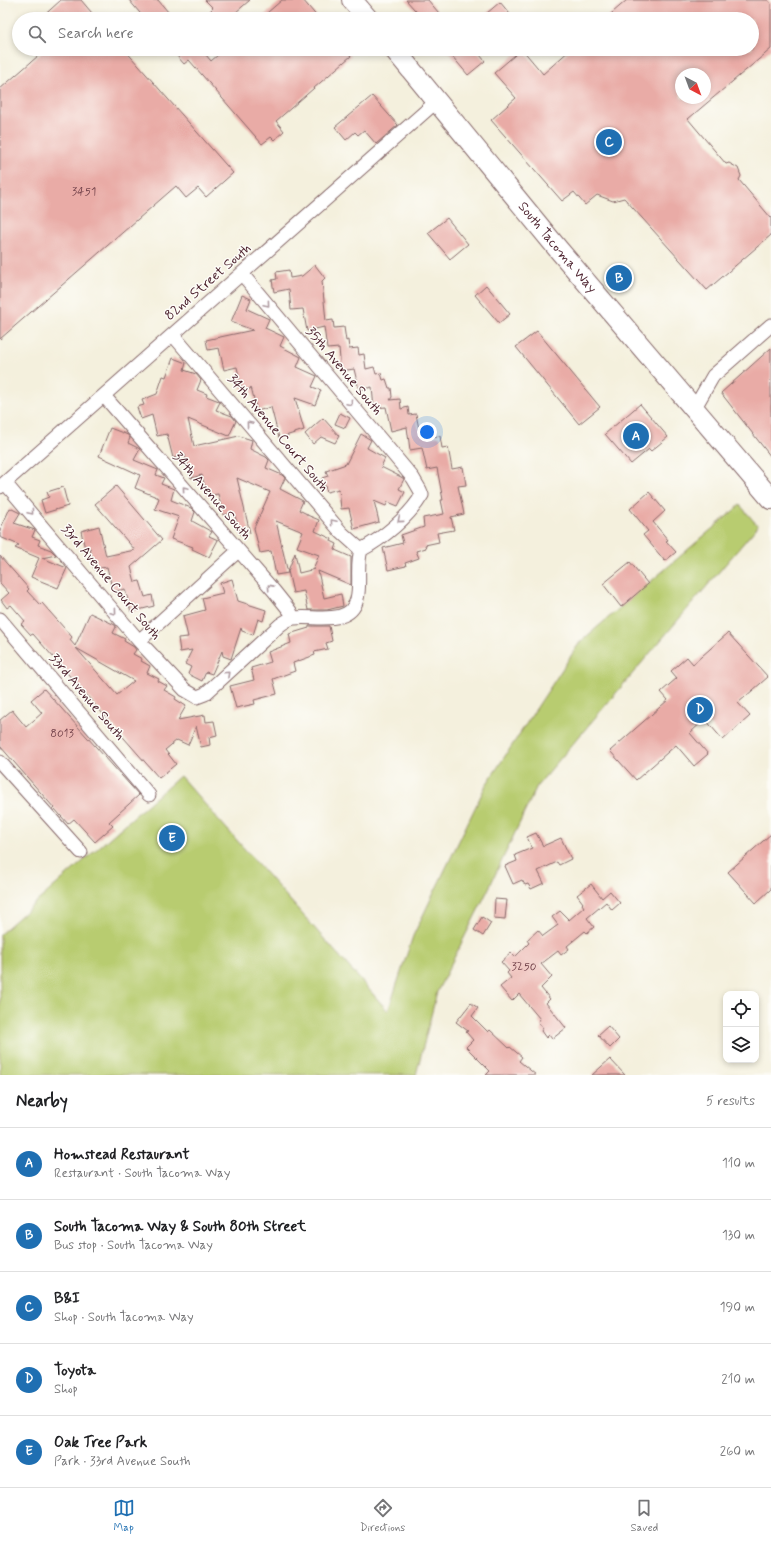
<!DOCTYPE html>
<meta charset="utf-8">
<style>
body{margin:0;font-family:Mynerve,sans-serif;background:#f6f6f6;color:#202124}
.controls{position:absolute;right:12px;bottom:12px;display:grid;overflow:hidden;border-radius:8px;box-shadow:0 2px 6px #0003}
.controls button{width:36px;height:36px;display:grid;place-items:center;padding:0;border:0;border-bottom:1px solid #e0e0e0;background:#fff;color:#202124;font:20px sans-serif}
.compass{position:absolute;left:675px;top:68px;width:36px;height:36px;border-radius:50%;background:#fff;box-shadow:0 2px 6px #0003;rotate:139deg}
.you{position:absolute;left:427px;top:432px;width:14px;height:14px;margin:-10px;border:3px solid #fff;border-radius:50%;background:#1a73e8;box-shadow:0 0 0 6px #1a73e833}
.badge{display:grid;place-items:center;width:26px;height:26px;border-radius:50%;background:#1f6fb2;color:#fff;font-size:13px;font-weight:700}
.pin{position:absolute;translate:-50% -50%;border:2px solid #fff;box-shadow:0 1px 4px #0006}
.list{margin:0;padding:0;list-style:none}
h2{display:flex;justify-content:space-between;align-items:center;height:52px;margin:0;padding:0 16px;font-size:17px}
h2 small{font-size:13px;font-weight:400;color:#757577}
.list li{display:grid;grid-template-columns:26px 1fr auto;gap:12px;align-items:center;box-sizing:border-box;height:72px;padding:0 16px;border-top:1px solid #e0e0e0}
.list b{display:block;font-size:15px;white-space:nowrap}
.list p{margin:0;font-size:13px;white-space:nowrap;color:#757577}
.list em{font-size:13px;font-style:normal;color:#757577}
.icon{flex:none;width:22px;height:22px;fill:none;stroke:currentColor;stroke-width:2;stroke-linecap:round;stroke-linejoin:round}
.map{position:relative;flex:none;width:771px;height:1075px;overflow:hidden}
.search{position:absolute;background:#fff;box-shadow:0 2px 6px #0003;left:12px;right:12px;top:12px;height:44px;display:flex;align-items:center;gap:10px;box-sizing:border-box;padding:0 14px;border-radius:22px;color:#757577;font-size:15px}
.sheet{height:412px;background:#fff}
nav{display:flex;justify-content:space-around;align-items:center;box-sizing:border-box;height:56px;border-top:1px solid #e0e0e0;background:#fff;font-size:11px;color:#757577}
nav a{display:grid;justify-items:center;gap:2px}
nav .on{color:#1f6fb2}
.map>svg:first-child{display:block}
</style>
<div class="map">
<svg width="771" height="1075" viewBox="0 0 771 1075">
<rect width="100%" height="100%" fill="#fdfcf7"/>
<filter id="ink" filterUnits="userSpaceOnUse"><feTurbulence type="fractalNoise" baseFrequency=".025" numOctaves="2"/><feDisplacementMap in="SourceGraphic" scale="8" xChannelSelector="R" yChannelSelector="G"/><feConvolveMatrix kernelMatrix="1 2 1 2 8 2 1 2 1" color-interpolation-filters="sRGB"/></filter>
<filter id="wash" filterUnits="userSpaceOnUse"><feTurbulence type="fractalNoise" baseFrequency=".012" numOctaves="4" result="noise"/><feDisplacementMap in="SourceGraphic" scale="16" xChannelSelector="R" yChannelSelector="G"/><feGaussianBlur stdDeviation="0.9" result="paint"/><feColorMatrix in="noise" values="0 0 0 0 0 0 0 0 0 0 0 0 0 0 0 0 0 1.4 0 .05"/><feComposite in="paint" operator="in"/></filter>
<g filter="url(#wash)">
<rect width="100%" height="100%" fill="#f4f0dd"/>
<path fill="#b8cc6f" stroke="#81764d" d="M740,505l18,21 -221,260 -49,104 -51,102 -21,83h-416v-141l180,-158 208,235 25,-75 73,-151 94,-143z"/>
<g id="blocks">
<path fill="#e9aba6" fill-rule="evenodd" d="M61,0h20l16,19h-57z
M129,0h29l16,19h-29z
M205,0h45l-22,19h-15l-5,-6 5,-5z
M282,0h21l16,19h-59z
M406,0h22l16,19h-21z
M627,0h141l3,4v45l-83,70 38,45 3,-1 9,5 3,8 -2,4 32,38v17l-64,55 -83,-92 -11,3 -16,-6 -12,10 -11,-13 -12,9 -71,-81 25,-22 -22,-25 28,-24 21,25 28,-25h181v-30h-147zM681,74h24v24h-24z
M500,2l14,17h-34z
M46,49h78l109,124 -27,24 -8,-9 -12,10 -10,-12 -176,153v-250z
M171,49h30l10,12 14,-12h120l6,7 -75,65 8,10 -10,9 -3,-3 -9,7 -73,-84 -5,4z
M446,49h29l10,12 -17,14z
M372,96l26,29 -22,19 -12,-14 -6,5 -3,-3 -9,8 -11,-13z
M447,218l21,26 -18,15 -22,-26z
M315,265l10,13 -3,3 4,40 7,-1 1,8 10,-1 2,14 2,-1 1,9 9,-1 1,7 5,-1 2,15 8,-2 2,7 5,-1 2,7 3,-1 3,9h2l1,9 -2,3 10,-1 1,10 7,-2 1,8 7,-1 3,15 10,-2 1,10 10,-1 2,12 6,-1 4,22 11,-2 3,18 -8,1 6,28 -13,3 3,13 -17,3 2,9 -14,3 1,3 -10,3 3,7 -14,5 1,3 -18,4 -5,-22 20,-5 -2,-8 23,-8 -1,-9 21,-4 -3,-14h2l-6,-32 -10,2 -5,-22 -12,2 -3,-23 -16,4 -5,-24 -12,1 -2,-21 -13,3 -5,-21 -13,2 -2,-23 -12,1 -3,-22 -17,4 -4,-22 -12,1 -2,-21 -15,3 -2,-12 5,-1 -1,-7 13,-2 1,8 12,-2z
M486,285l24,29 -11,9 -24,-28z
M242,295l9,4 -4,10 22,10 -4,9 19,9 -4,9 21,11 -4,10 20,9 -5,11 9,3 -6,15 -20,-7 9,32 -25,8 -8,-31 -14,4 -6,-24 -1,2 -8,1 -5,-23 -13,3 -5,-22 -11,2 -2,-10 47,-10 -22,-8z
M537,331l63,76 -21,17 -63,-77z
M771,348v109l-50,-64z
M173,358l13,5 -2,7 12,4 5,6 -4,10 10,4 -1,2 13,5 1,1 -4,8 16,6 4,5 -7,15 -41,-17 6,27 45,-10 13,4 -2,9 16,8 3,3 -3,8 16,7 3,3 -5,11 23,12 -4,9 8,4v1l12,5 -4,11 17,8 -1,2 6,3 -2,6 16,7v28l-33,-14 6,27 17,-4 2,12 -16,4h-19l-4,-19 -11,2 -5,-22 7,-18 4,20 16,-4h-2l6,-14 -22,-8 6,-15 -27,-11 12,52 -12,2 -5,-24 -11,2 -6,-25 16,-36 -33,-14 13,55 -9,3 -7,-23 -11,2 -5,-21 -11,2 -5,-21 -11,3 -6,-23 -12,3 -6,-24 -10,2 -5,-21 -11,4 -4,-12 7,-2 -2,-5 15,-6 6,-18 3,1z
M640,404l28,33 -17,14 -2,-2 -18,15 -26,-30z
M340,413l10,5 -5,10 -10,-4z
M323,418l16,18 -4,7 -14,-6 -8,7 -8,-10z
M110,428l18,7 2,3 -2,5 12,6 -6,11 24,10 -2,5 8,3 -3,6 13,5 -3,11 20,8 4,4 -3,9 20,11 -3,4 9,4 -9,17 -17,-8 1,-2 -22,-8 8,-22 -24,-8 4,-11 -24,-10 5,-13 -41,-19z
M361,434l10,6 -4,8 18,10 -4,9 20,10 3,2 -5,10 6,3 -7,14 -10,-4 -2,4 -12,-5 5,21 -25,7 -5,-21 -8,1 -2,-20 -12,3 -5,-14 6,-2 -2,-5 20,-7z
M116,486l46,54 -31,27 4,15 5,-1 5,16 7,-2 2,11 -23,6 -6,-23 -12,3 -6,-25 -13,2 -4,-21 -5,1 -4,-18 18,-5 7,30 29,-6 -40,-46z
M63,487l5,19 -23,7 -4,-13 8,-3 -2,-5z
M649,492l16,19 -12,11 15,18 -2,1 10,11 -11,9 -22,-26 5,-4 -18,-22z
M10,508l10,5 -6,10 21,7 -3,7 8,3 -2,5 13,5 5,5 -14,3 25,10 -9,20 -27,-11 8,-19 -24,-10 4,-3 -19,-8v-7z
M0,556l29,33 -2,2 13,14 2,-2 30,34 -2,3 5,6 15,-33 25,12 1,2 -3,6 12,6 -1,2 10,6 2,3 -3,4 9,5 -1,2 9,5 -3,7 12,6 -1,2 9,5 -3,4 12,7 -1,2 11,7 -8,14 27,-5 1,7 8,-1 3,14 -8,2 1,8 -9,2 -5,-21 -8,19 -11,-5 -12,10 11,14 -17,14 -126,-144 -2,1 -10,-11 4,-3 -14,-16 -4,3 -6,-8 8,-7 -9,-10zM76,648l58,33 -17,14z
M630,562l18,22 -27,23 -18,-23z
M232,579l6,22 28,9 -3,11 -5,-2 -5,16 -11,-4 -1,-3 -10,31 -8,-3 -1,-5 -10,23 -6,-2 -4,9 -14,-7 3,-7 -6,-3 7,-14 -12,2 -2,-14 10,-1 -5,-21 22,-6 -3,-12 21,-5 -3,-10z
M309,626h20l3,15 -6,2 2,6 -14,3 1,3 -22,8 2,8 -22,8 4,15 -23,6 1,4 -19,4 -6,-22 24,-6 -3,-12 20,-6 -3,-10 23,-9 -2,-9 20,-6z
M728,633l40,44 -30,26 12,13 -27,24 -18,-21 -15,14 18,21 -14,12 -18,-21 -40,35 -26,-29 58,-51 -7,-8 16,-14 -6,-7 16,-14 6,7z
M44,689l95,106 -30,27 4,4 -18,16 -21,-23 -6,5 -68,-78v-26l12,-10 14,17 16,-14 -11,-13z
M536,833l7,13 18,-8 10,21 -12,6 -2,-3 -19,9 6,12 -13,6 -3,-5 -3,1 -3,-5 -9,4 -8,-18 12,-5 -2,-6 17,-7 -5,-11z
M771,834v55l-15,14 -28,-31z
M591,884l11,14 8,-7 10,12 -8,7 -6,-8 -19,16 7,9 -7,6 -2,-2 -18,15 2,3 -8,6 -3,-4 -17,13 11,13 -11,11 9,11 -4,4 20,25 -14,11 -3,-4 -3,3 -5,-7 2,-3 -5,-6 2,-3 -21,-25 -7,7 -12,-14 11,-9 -4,-5 2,-2 -8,-9 10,-9 4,4 14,-14 -2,-3 11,-10 5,6 15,-11 -6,-8 8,-6 9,9 15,-13 -2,-3 1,-1 -6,-8z
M495,899l12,1 -2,19 -11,-1z
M482,917l9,6 -8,13 -9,-6z
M471,1003l7,5 -6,8 16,16 2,-2 19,18 1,-1 12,10 -3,4 17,14h-50l4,-4 -24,-24 7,-7 -7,-8 2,-1 -12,-9z
M608,1026l11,13 -9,9 -12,-13z
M610,1059l15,16h-33z"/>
</g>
</g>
<g filter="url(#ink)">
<use href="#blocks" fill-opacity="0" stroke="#866869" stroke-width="1"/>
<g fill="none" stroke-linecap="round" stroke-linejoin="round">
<g stroke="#866869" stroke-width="15">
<path id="street" d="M173,335l168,197 20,18
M104,396l170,195 16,20 3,7
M694,409l19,-33 58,-51
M5,483l134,158 46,49 12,7 8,-3 75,-69c4,-3 9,-6 14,-7 20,-3 56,9 63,-19 4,-16 -1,-33 4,-49 22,-12 48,-33 61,-55l-2,-5 -7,-12 -171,-204
M0,487l437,-386
M0,619l149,176
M139,641l99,-90
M0,762l81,90"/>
</g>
<g stroke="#866869" stroke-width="22">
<g id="primary">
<path d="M352,0l16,19"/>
<path id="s1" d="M394,49l164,200 213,250"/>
</g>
</g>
<use href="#street" stroke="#fff" stroke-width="13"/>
<use href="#primary" stroke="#fff" stroke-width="20"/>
</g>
<defs><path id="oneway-chevron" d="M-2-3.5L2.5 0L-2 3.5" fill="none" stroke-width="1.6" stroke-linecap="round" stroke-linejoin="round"/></defs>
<g stroke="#ae9aa0">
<use href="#oneway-chevron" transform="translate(267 304) rotate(50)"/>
<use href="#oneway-chevron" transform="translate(350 403) rotate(50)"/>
<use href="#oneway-chevron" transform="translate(249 424) rotate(-130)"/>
<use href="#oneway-chevron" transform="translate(185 489) rotate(-131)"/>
<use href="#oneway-chevron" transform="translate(31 512) rotate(50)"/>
<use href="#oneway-chevron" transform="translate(400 520) rotate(139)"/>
<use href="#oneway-chevron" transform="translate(333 522) rotate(-130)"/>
<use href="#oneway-chevron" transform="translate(270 587) rotate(-132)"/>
<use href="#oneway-chevron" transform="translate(114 612) rotate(50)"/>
<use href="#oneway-chevron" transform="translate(227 674) rotate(-43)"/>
</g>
</g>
<g text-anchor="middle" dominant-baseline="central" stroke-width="3" stroke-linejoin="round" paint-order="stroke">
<g font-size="12" fill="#72424a">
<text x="84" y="192">3451</text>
<text x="62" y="734">8013</text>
<text x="524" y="967">3250</text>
</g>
<g font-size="14" fill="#4a1f2b" stroke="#fdfcf7">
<text stroke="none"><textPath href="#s1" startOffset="257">South Tacoma Way</textPath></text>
<text transform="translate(208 282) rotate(-41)">82nd Street South</text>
<text transform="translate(344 371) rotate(50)">35th Avenue South</text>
<text transform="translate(278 433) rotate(50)">34th Avenue Court South</text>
<text transform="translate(212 496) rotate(49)">34th Avenue South</text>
<text transform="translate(111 582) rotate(50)">33rd Avenue Court South</text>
<text transform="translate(87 697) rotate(50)">33rd Avenue South</text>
</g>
</g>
</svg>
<div class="controls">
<button><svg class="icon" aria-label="locate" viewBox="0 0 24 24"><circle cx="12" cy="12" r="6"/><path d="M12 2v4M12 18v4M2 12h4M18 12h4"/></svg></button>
<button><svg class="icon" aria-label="layers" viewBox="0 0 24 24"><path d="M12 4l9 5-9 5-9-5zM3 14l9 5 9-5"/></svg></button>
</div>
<svg class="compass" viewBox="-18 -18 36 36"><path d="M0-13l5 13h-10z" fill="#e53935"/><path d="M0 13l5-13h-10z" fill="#757577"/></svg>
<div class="you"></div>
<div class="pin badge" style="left:636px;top:436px">A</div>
<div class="pin badge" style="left:619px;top:278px">B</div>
<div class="pin badge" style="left:609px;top:142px">C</div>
<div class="pin badge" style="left:700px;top:710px">D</div>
<div class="pin badge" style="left:172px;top:838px">E</div>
<div class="search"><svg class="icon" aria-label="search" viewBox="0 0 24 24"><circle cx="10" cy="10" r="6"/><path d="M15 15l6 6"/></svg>Search here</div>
</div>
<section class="sheet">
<h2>Nearby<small>5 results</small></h2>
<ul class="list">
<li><span class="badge">A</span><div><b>Homstead Restaurant</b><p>Restaurant · South Tacoma Way</p></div><em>110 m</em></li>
<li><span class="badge">B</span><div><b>South Tacoma Way &amp; South 80th Street</b><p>Bus stop · South Tacoma Way</p></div><em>130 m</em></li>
<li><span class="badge">C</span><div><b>B&amp;I</b><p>Shop · South Tacoma Way</p></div><em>190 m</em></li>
<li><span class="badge">D</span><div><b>Toyota</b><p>Shop</p></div><em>210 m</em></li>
<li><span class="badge">E</span><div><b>Oak Tree Park</b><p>Park · 33rd Avenue South</p></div><em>260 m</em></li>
</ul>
</section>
<nav>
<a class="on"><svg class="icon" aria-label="map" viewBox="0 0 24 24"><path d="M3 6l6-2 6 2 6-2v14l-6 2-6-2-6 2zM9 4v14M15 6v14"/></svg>Map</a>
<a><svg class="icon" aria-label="directions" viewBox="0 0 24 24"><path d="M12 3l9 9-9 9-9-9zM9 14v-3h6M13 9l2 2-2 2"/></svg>Directions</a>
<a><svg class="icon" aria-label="saved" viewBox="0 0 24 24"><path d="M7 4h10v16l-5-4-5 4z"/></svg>Saved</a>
</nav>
